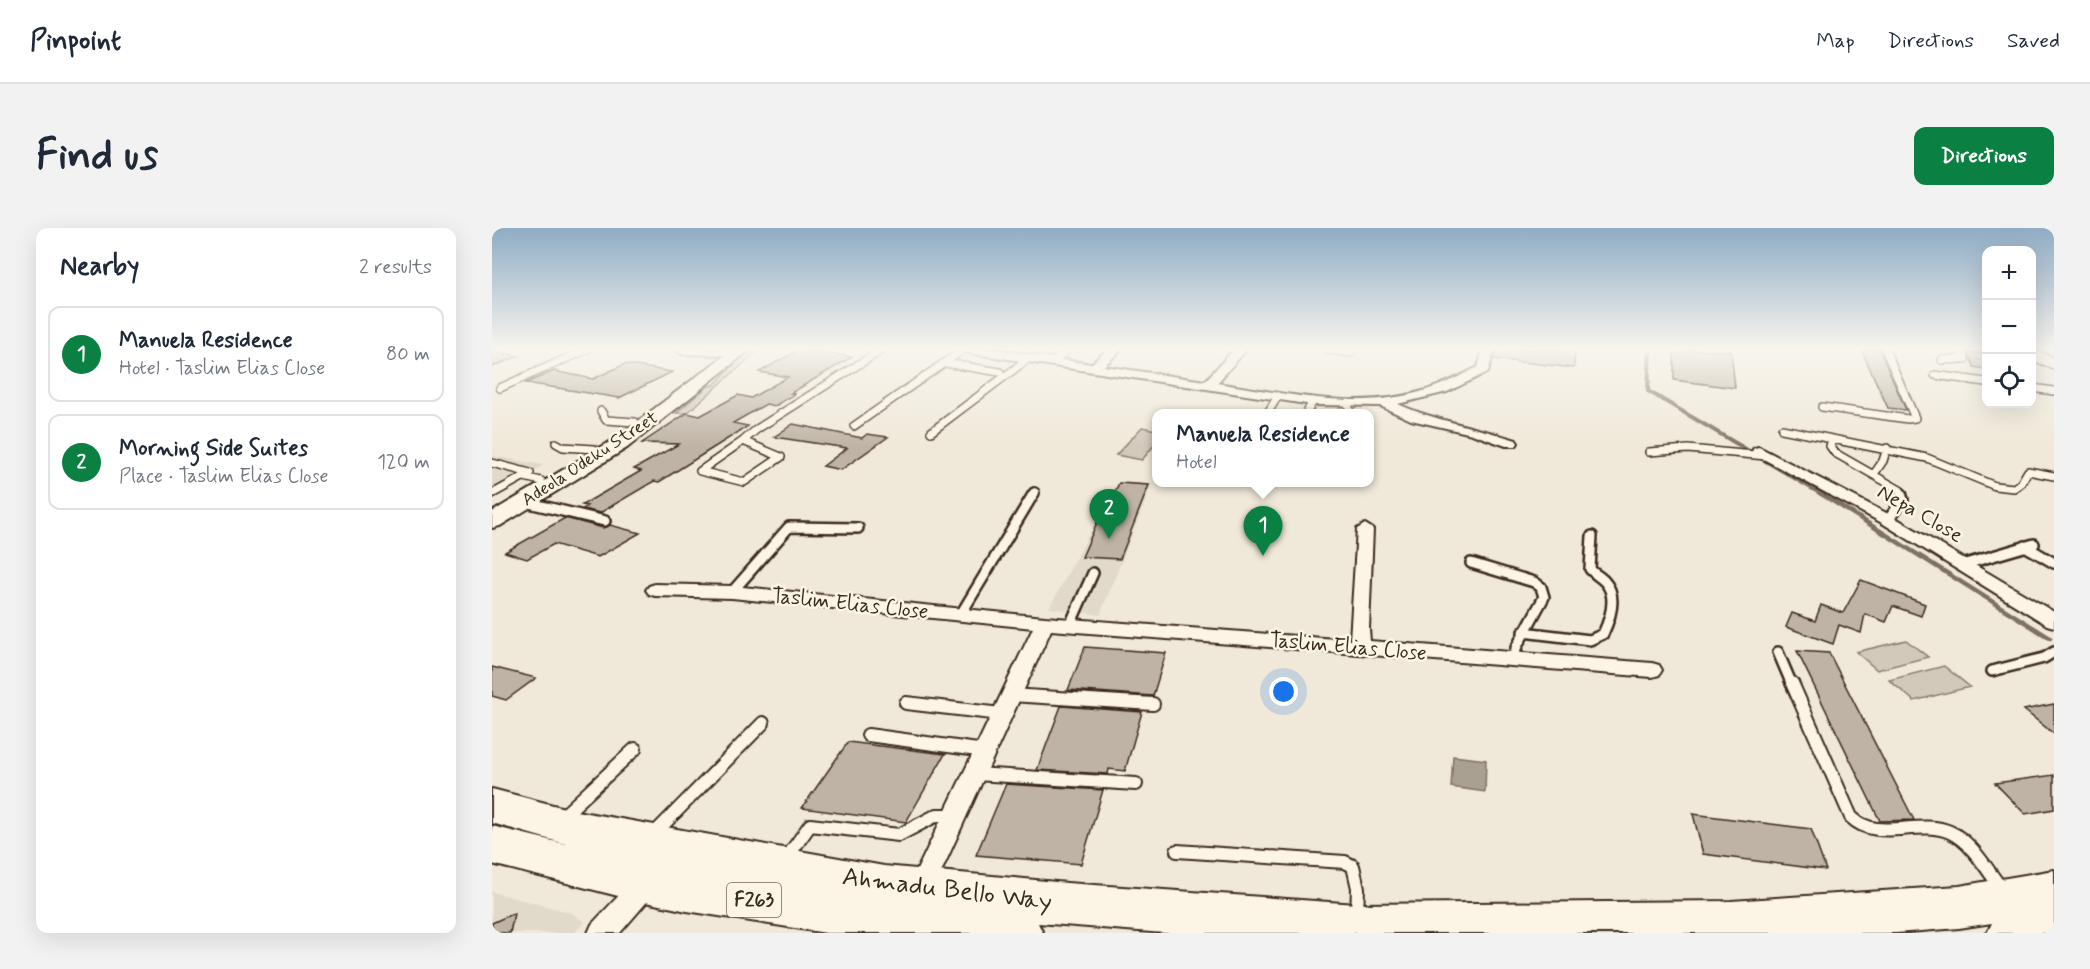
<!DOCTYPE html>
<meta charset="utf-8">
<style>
body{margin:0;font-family:Mynerve,sans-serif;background:#f2f2f3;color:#1f2937}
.controls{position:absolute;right:18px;top:18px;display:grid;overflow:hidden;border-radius:12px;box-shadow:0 6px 24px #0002}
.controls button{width:54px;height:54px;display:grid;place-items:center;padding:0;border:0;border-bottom:2px solid #e0e1e3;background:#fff;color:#1f2937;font:30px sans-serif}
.you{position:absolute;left:792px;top:464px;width:21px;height:21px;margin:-15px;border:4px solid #fff;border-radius:50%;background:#1a73e8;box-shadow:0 0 0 9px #1a73e833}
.badge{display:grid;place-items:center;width:39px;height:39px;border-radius:50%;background:#0b8043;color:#fff;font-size:20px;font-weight:700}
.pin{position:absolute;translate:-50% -50px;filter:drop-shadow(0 2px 3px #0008)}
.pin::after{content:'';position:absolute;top:32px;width:21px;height:18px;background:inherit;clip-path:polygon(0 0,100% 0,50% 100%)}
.popup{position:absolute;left:660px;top:181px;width:222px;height:78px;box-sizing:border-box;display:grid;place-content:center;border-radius:12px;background:#fff;filter:drop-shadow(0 2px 4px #0005);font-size:20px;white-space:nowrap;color:#747a83}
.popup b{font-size:22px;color:#1f2937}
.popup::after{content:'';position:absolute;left:50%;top:100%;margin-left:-12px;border:12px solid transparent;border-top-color:#fff}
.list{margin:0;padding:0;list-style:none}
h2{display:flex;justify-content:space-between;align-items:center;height:78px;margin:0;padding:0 24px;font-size:26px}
h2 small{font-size:20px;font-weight:400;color:#747a83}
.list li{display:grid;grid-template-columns:39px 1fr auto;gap:18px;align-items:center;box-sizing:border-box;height:96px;margin:0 12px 12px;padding:0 12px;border:2px solid #e0e1e3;border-radius:12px}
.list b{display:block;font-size:22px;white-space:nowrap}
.list p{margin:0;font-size:20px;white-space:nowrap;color:#747a83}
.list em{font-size:20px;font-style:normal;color:#747a83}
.icon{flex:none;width:33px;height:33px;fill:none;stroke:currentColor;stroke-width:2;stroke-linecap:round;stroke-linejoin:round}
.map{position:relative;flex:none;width:1562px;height:705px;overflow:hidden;border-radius:12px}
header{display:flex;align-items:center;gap:36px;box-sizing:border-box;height:84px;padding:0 30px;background:#fff;border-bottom:2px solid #e0e1e3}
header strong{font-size:28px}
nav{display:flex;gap:33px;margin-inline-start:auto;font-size:21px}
.intro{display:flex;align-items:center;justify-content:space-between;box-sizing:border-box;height:144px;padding:0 36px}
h1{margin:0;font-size:42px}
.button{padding:15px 27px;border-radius:12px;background:#0b8043;color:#fff;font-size:21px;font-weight:700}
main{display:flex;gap:36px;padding:0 36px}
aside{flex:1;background:#fff;border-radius:12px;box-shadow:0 6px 24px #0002}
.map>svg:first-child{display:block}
</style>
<header>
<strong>Pinpoint</strong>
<nav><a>Map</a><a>Directions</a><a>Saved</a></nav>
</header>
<div class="intro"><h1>Find us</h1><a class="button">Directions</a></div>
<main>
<aside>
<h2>Nearby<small>2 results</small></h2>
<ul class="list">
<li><span class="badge">1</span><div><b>Manuela Residence</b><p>Hotel · Taslim Elias Close</p></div><em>80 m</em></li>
<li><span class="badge">2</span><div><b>Morning Side Suites</b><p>Place · Taslim Elias Close</p></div><em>120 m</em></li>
</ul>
</aside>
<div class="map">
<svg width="1562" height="705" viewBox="0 0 1562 705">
<rect width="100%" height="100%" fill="#f0e9d9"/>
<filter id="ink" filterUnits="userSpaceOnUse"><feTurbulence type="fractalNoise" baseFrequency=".0167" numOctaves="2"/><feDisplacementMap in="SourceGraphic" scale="12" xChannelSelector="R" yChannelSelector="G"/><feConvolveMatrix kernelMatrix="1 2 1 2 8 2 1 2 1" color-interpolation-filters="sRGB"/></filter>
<g filter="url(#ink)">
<path fill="#e1d9c9" d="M0,228l52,9 -52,29z
M625,255l35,1 -52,131 -51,-7z
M0,664l80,21 13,9 -11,11h-82z"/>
<path fill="#d2c9ba" stroke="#867a6c" stroke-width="1.5" d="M257,121h11l-73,64h-11l31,-26 7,-2z
M650,199l14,3v13l-14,17 -26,-5z
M1414,412l22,17 -51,13 -21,-18z
M1452,438l26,21 -56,14 -25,-21z"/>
<path fill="#aaa091" stroke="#7e7163" stroke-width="1.5" d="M961,528l33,4 -1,32 -34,-5z"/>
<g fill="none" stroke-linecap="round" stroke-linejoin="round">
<path stroke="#7e7163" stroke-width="4" d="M1158,121l-2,42 175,104"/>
<path stroke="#7e7163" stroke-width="4.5" d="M1328,265l230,145"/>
</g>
<path fill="#beb3a4" stroke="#3b2a1e" stroke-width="1.5" d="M308,121l52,8 -61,36 4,1 -20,12 -9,-2 -33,19 15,3 -89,56 -5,-1 -54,32 -17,-4 4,-3 -5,-1 59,-34 -7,-2 45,-25 -37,-1 45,-30 13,3 38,-21 13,3 37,-21 -29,-5z
M1005,121h78l-1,19 -80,-9z
M1182,121l57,2 4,37 -61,-8z
M1369,121h18l27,61 -18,-2z
M0,123l26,5 -26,11z
M1476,124l18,2v15l-12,-2z
M133,136l47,8 -53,26 -93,-15 28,-12 39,8z
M301,196l69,14 5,-4 21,3 -47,33 -18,-4 24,-18 -73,-11z
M627,255l30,2 -29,74 -38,-2 17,-39 4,1z
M73,290l38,10 7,-3 30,8 -42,24 -44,-13 -27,15 -22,-7z
M1369,352l64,24 -4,12 -28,-10 -7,16 -21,-8 -4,19 -22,-8 -6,19 -47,-17 6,-14 23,8 6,-16 22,8z
M593,419l81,6 -13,43 -85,-6z
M1305,423l32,2 85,167 -34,1z
M0,439l44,11 -30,22 -14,-4z
M1562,476v30l-30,-24z
M569,478l81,6 -17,59 -16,-2 -1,5 -71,-4z
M356,514l97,12 -39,68 -104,-14z
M1562,547v34l-29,5 -30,-31z
M514,556l97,6 -22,74 -105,-9z
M1201,586l118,15 15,41 -123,-16z
M22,685l-4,20h-18v-10z"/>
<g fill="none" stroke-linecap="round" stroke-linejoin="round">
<g stroke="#3b2a1e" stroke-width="10">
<path id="lane-far2" d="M834,121l25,4
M1450,132l23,-1 -5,-10
M561,134l15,-13
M453,135l55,9
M1443,147l51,7
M8,160l88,-39
M1540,160l22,3
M856,175l2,11
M1330,179l86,12 7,-1 -30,-69
M109,183l5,9 29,2
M775,186l11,-18
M814,186l7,-13
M362,198l110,-77
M1290,201l145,29 68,28 19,2 7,-5 7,-12 26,5
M439,204l98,-74
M1340,212l-2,6 5,7 65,37 1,5
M251,213l38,16 -37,25 -44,-11z
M251,213l14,-12 126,-80
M64,215l7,4 31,2
M1157,224l39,-3 78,7
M0,235l38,10 -38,21
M1382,246l9,-13 4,-13
M32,249l17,4
M541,267l2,-3"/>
</g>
<g stroke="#3b2a1e" stroke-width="14">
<path id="lane-far1" d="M33,274l80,19
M1396,292l15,-20 -2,-7
M1533,318l29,17
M979,335l63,19 7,5 3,10 -28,51 -1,13
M1470,337l72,-21
M240,364l57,-65 69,1
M469,386l73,-121
M578,397l23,-52
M1031,404l67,8 13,-6c7,-15 15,-38 2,-52 -4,-5 -11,-8 -15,-13l2,-33
M1286,424l14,33
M1500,443l52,-13 10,-6"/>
</g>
<g stroke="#3b2a1e" stroke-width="16">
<path id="lane" d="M1300,455l59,134c26,26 68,1 99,15 22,10 37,38 51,56
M519,467l142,9
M414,475l95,11
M376,507l117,16
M483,546l161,10
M69,590l74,-69
M161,607l110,-112
M685,623l168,11 8,4 5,22 -1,27
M294,631l24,-34 89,10 38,-20h18"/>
</g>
<g stroke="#3b2a1e" stroke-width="4">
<path id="street" d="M470,121h32l97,15 17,-15h14l-18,17 101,15 29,-32h13l-30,34c66,10 140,28 206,8 20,-6 37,-15 55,-24l5,-18h12l-7,23 -41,20 -49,12c38,17 79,23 118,36l2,3 -2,3h-10l-34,-12 -61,-14 -31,-14 -67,-1 -345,-52z
M1267,219l135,70 160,95v15l-7,-2 -165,-102 -128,-69 -2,-3 2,-3z
M873,296l8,5 -4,100 1,12 282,22 7,2 3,5 -3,5 -7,2 -601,-47 -123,271 -9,4 -9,-4 -4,-8 127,-265 -301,-30 -77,-2 -6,-2 -3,-4 3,-4 6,-2 77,2 313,31 305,23 7,-111z
M157,641l9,4 4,8 -4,8 -38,44h-32l4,-9 48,-51z"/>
</g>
<g stroke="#3b2a1e" stroke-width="4">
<path id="secondary" d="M182,121h77l-124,99 -127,78 -8,2v-16l121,-72 112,-85 -43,-1z
M1540,121l22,9v11l-22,-9z"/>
</g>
<g stroke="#3b2a1e" stroke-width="4">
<path id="highway" d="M0,561l84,22 308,55 183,17 290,21 374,-3 228,-15 95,-16v63h-67l5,-10 -33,5 -63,5h-732l-126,-10 5,10h-217l-139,-22 -65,-14 -130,-33v-38l77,19 -77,-22z"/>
</g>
<use href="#lane-far2" stroke="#fcf5e5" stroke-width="7"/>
<use href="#lane-far1" stroke="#fcf5e5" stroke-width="9"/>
<use href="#lane" stroke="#fcf5e5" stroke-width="12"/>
<use href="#street" fill="#fcf5e5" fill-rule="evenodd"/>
<use href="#secondary" fill="#fcf5e5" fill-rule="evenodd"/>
<use href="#highway" fill="#fcf5e5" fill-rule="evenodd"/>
</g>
</g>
<linearGradient id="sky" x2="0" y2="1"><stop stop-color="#8facc5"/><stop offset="0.55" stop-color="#f8f5ee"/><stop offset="1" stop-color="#f8f5ee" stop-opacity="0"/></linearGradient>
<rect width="1562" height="220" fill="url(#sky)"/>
<g text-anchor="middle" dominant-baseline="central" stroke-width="5" stroke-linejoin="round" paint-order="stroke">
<g font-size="18" fill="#3b2a1e" stroke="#fcf5e5">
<text transform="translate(98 231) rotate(-33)">Adeola Odeku Street</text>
</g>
<rect fill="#fcf5e5" stroke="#75675a" stroke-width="1.5" x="235" y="655" width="54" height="34" rx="4.5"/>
<g font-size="20" font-weight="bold" fill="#3b2a1e">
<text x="262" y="672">F263</text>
</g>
<g font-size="21" fill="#3b2a1e" stroke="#fcf5e5">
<text transform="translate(1428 286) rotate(30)">Nepa Close</text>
<text transform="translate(358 376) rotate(6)">Taslim Elias Close</text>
<text transform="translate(856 419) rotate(5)">Taslim Elias Close</text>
</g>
<g font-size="26" fill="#3b2a1e" stroke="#fcf5e5">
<text transform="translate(455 662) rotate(7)">Ahmadu Bello Way</text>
</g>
</g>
</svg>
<div class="controls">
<button>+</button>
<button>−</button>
<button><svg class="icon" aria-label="locate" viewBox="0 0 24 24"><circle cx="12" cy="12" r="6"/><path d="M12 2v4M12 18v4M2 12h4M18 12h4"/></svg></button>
</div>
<div class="you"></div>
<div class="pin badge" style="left:771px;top:328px">1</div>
<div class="popup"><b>Manuela Residence</b>Hotel</div>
<div class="pin badge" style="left:617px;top:311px">2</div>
</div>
</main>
